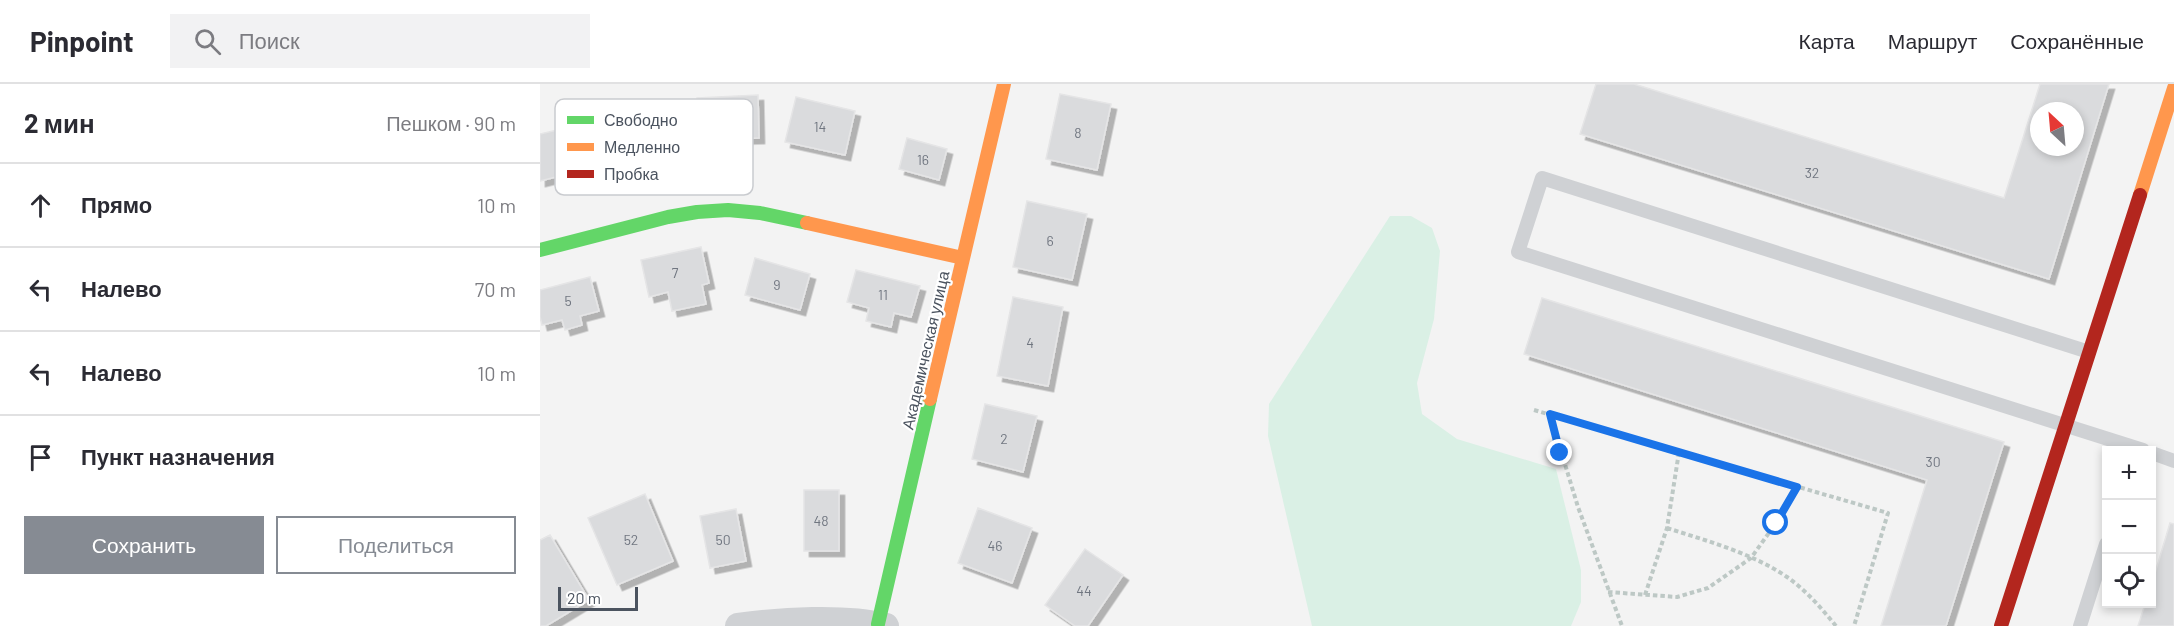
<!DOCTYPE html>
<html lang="ru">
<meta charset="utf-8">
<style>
body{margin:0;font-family:Barlow,sans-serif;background:#f2f2f3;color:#2b2b33}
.controls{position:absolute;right:18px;bottom:18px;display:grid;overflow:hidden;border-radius:0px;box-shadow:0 3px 9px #0003}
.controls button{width:54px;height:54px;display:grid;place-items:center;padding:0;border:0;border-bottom:2px solid #e1e1e2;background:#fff;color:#2b2b33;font:30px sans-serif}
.compass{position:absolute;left:1490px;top:18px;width:54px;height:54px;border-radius:50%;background:#fff;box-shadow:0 3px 9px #0003;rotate:334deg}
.scale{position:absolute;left:18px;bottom:15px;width:80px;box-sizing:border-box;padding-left:6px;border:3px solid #4b535f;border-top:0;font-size:16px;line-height:21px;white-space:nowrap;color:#4b535f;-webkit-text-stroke:4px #fff;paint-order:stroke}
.stop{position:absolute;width:18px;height:18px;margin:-14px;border:4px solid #1a73e8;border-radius:50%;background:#fff}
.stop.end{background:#1a73e8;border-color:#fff;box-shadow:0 2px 6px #0008}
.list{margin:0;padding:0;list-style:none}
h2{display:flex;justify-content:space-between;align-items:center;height:78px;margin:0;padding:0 24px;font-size:26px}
h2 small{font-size:20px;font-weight:400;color:#7c7c81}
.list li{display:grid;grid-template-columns:39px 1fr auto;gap:18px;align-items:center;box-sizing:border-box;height:84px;padding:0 24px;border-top:2px solid #e1e1e2}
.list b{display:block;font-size:22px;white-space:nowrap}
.list em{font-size:20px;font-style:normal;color:#7c7c81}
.actions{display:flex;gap:12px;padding:18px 24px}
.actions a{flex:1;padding:14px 0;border:2px solid #868b93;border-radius:0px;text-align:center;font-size:21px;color:#868b93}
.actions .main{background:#868b93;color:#fff}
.icon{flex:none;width:33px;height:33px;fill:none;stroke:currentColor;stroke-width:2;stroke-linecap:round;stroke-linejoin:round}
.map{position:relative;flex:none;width:1634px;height:542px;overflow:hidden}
header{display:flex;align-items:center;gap:36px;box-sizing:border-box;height:84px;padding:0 30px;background:#fff;border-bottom:2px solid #e1e1e2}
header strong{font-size:28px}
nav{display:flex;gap:33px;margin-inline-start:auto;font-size:21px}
.search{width:420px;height:54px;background:#f2f2f3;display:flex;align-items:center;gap:15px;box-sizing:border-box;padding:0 21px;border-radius:0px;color:#7c7c81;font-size:22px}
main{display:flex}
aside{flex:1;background:#fff}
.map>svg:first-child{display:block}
</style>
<header>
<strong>Pinpoint</strong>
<div class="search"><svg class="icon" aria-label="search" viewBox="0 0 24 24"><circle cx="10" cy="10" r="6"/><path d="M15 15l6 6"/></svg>Поиск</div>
<nav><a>Карта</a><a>Маршрут</a><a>Сохранённые</a></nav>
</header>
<main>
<aside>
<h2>2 мин<small>Пешком · 90 m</small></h2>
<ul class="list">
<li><svg class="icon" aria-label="ahead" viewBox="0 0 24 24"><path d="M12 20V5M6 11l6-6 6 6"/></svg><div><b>Прямо</b></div><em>10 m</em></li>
<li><svg class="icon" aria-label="left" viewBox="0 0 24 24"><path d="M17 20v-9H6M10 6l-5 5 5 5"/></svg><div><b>Налево</b></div><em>70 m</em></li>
<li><svg class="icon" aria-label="left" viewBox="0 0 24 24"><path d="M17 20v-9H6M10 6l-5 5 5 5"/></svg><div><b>Налево</b></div><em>10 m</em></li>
<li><svg class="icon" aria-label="arrive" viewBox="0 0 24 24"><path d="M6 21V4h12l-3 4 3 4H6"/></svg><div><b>Пункт назначения</b></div></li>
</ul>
<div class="actions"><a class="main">Сохранить</a><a>Поделиться</a></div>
</aside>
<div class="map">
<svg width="1634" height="542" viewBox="0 0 1634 542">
<defs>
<filter id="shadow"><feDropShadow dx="5.5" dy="5.5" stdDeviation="0" flood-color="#0004"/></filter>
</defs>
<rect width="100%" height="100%" fill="#f3f3f3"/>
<path fill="#daf0e5" d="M850,132h21l21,12 8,23 -6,68 -17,64 5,31 35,25 99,30 25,101v32l-10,24h-259l-44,-190 1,-32z"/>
<path fill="#dadbdd" stroke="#e5e5e6" stroke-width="1.5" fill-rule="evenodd" filter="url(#shadow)" d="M1056,0h38l370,114 36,-114h69l-60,195 -469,-145zM1499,27h36v36h-36z
M520,10l51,10 -14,66 -51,-11z
M218,11l1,43 -61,2 -1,-42z
M256,13l59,14 -10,44 -60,-13z
M30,43l10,44 -40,10v-47z
M367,54l40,11 -8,31 -40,-11z
M487,117l60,13 -15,66 -59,-13z
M161,163l8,36 -7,2 4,19 -34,7 -4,-19 -19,5 -8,-37z
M215,174l55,16 -10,36 -55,-15z
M316,186l64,16 -9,31 -17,-4 -3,14 -25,-6 3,-13 -22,-6z
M50,193l9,34 -19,5 2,9 -17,5 -3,-10 -20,5 -2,-8v-27z
M473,213l50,10 -15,79 -51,-10z
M1002,214l462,144 -58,184h-65l46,-146 -403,-126z
M445,320l52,12 -14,56 -51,-13z
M264,406h35v61h-35z
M105,410l28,67 -56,24 -29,-67z
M438,424l54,20 -20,55 -54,-20z
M196,425l10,52 -36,7 -10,-52z
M1630,439l4,1v102h-36l7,-22h7v-21z
M10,451l39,65 -43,26h-6v-86z
M545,465l38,26 -35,51h-13l-30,-21z"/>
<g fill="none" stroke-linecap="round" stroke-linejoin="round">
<path stroke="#bdc8c5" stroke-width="4" stroke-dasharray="4.5 3" stroke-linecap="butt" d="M994,326l354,103 -34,113
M1010,331l28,92 44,119
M1127,444c40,13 85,25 120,49 19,13 35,32 49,49
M1068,508l69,5 31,-9 43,-30 25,-35 21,-36
M1105,511l22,-67 12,-76"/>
<path stroke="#cfd1d4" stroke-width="14" d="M1549,268l-547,-174 -24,74 625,198
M1612,369l22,8
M1540,542l26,-82"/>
<path stroke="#cfd1d4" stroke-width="26" d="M198,542c43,-6 106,-10 148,0"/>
<path stroke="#63d668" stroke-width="14" d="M0,166l128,-33 29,-5 31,-2 32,3 47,10
M338,540l52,-225"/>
<path stroke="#ff974d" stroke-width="14" d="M1600,111l34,-107
M267,139l156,35
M390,315l74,-315"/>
<path stroke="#b3261e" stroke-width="14" d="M1461,542l139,-431"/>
</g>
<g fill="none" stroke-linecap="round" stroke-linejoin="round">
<path stroke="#1a73e8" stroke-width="8" d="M1020,369l-10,-39 247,73 -21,36"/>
</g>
<g text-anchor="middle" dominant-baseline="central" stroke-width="4.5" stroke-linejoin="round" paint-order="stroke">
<g font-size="14" fill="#707680">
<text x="280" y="42">14</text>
<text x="538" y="48">8</text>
<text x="383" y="75">16</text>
<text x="1272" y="88">32</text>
<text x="510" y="156">6</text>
<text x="135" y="188">7</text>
<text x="237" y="200">9</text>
<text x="343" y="210">11</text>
<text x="28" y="216">5</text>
<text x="490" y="258">4</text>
<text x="464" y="354">2</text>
<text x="1393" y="377">30</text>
<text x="281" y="436">48</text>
<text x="91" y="455">52</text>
<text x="183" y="455">50</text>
<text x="455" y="461">46</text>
<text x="544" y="506">44</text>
</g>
<g font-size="16" fill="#4b535f" stroke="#fff">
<text transform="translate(385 266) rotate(-77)">Академическая улица</text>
</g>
</g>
<rect x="15" y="15" width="198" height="96" rx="9" fill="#fff" stroke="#c9cbcf" stroke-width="1.5"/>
<rect x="27" y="32" width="27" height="8" fill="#63d668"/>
<rect x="27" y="59" width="27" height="8" fill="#ff974d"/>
<rect x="27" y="86" width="27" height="8" fill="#b3261e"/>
<g font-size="16" fill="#4b535f">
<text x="64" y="42">Свободно</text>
<text x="64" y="69">Медленно</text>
<text x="64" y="96">Пробка</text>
</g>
</svg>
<div class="controls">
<button>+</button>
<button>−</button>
<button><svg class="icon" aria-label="locate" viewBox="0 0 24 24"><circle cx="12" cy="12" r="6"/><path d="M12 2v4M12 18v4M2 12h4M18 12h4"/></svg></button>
</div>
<svg class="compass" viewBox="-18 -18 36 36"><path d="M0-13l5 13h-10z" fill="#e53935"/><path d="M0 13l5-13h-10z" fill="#7c7c81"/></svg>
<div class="scale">20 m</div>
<div class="stop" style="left:1236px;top:439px"></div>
<div class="stop end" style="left:1020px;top:369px"></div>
</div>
</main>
